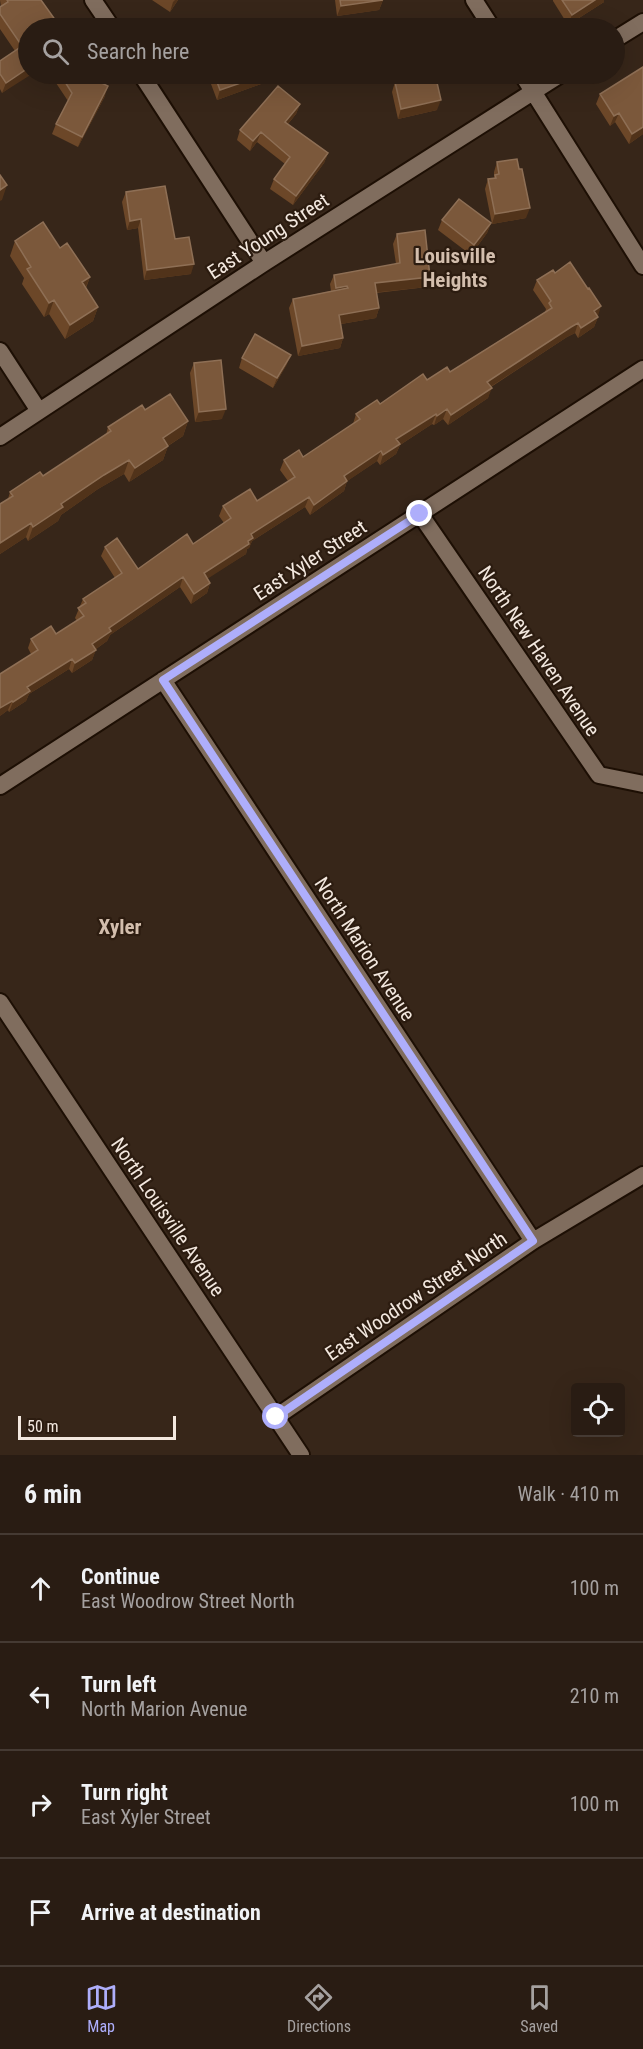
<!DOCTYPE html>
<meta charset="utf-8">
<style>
body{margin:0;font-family:"Roboto Condensed",sans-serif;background:#352921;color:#f1f3f6}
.controls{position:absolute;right:18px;bottom:18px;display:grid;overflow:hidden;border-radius:6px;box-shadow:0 6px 24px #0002}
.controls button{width:54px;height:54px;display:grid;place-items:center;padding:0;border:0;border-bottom:2px solid #453a33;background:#291c13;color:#f1f3f6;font:30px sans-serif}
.scale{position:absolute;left:18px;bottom:15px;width:158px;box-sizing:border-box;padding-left:6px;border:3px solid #f3e8df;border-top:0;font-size:16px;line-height:21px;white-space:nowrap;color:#f3e8df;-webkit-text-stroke:4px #2c1c10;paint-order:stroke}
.stop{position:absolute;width:18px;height:18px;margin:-14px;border:4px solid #aeaefb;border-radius:50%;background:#fff}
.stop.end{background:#aeaefb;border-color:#fff;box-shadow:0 2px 6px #0008}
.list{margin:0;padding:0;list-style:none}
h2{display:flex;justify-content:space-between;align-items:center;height:78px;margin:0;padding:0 24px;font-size:26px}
h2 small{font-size:20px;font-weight:400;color:#a5a1a0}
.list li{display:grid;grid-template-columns:39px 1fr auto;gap:18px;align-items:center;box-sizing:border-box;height:108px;padding:0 24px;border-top:2px solid #453a33}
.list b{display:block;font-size:22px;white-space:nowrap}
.list p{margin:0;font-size:20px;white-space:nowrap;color:#a5a1a0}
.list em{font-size:20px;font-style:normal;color:#a5a1a0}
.icon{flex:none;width:33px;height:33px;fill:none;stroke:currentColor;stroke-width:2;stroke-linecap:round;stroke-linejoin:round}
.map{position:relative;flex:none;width:643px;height:1455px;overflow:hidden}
.search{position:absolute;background:#291c13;box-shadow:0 6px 24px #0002;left:18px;right:18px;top:18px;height:66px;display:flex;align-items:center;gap:15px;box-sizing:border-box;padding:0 21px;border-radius:33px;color:#a5a1a0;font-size:22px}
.sheet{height:510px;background:#291c13}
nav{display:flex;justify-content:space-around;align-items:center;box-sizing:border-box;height:84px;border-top:2px solid #453a33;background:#291c13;font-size:16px;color:#a5a1a0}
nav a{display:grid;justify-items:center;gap:3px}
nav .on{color:#aeaefb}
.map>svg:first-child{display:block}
</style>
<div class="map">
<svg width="643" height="1455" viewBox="0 0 643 1455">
<rect width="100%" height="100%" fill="#372619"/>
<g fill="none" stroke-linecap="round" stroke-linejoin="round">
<g stroke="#1d0f04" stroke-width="20">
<path id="minor" d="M93,0l19,28
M474,0l18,28
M614,40l29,-18
M141,74l123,189
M522,74l121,192
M0,351l39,60
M0,437l264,-174 297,-189
M420,514l179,261 44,9
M163,680l370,561
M0,786l643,-417
M0,1002l301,453
M276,1417l257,-176 110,-66"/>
</g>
<use href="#minor" stroke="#806d5e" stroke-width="16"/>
</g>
<path fill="#6c4728" d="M0,0h41l-13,74 -26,19 -2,-4v-28l15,-10 -15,-22v-22h1z
M152,0h26l-8,12z
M335,0h48l-4,10 -42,6z
M553,0h51v2l-36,23 -15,-24z
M643,67v67l-14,10 -14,-22 -5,4 -14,-22 4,-10z
M42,74h41l22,22 -27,51 -26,-13 4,-10 12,-23 -14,-21 -5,3z
M210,74h54v1l-3,9 -44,16 -6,-16 1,-4z
M395,82l42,28 -39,9 -6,-27z
M300,104l-4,10 -8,10 40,29 -4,10 -31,42 -23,-16 4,-10 11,-15 -28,-22 -7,9 -13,-11 3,-10z
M497,162l29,56 -34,6 -7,-35 3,-10 6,-1v-6z
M126,192l49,47 16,35 -47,6 -6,-52 -11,2 -5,-28z
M442,220l49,3 -4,10 -16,22 -33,-25z
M397,234l30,53 -51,6 3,15 -3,10 -35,6 2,14 -3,10 -42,8 -9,-48 4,-9 38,-8 -1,-7 4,-9 62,-11 -3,-20z
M15,241l45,7 30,29 -4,11 12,19 -5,14 -28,18 -16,-25 -5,3 -22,-33 2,-6 -14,-22z
M555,273l42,43 1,1 -4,10 -16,11 -3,-5 -8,4 -76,50 -3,11 -40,27 -5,-6 -9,6 -2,-1 -32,21 -4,9 -16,11 -3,-4 -30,20 -3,10 -34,24 -5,-8 -53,34 -3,7 -2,1 -1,5 -39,24 3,5 -3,10 -16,11 -11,-17 -70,48 -3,6 -11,8 -4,11 -20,13 -3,-4 -40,25 -3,7 -17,11 -1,-2 -8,6 31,-62 -3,-6 3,-9 25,-5 21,-13 -2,-3 8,-19 32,-21 -14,-22 4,-9 33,22 55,-25 31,-21 -5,-7 4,-10 34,-5 31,-20 -8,-11 4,-10 19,-3 50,-33 3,-10 24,-10 47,-24 23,-8 95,-60 1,-3 -13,-19 4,-10z
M242,358l45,6 -14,24 -34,-20z
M194,363l28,56 -27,3 -5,-49z
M145,410l43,11 -5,15 -15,10 -5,14 -34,22 -5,-8 -26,15 -37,26 -3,6 -30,20 -2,-4 -26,17v-50l8,-5 2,-7 33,-16 63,-41 2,-8z"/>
<path fill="#51331a" d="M175,0h3l-8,12 3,-10z
M383,0l-4,10 -42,6 4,-10z
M595,0h9v2l-36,23 4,-10z
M28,68v6h4l-30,19 4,-10z
M52,74h4l-2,6 -5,3z
M264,75l-3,9 -44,16 3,-10z
M108,86l-3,10 -27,51 4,-10z
M441,100l-4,10 -39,9 3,-10z
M300,104l-4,10 -15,18 4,-10z
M619,113l-4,9 -5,4 4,-10z
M643,127v7l-14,10 3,-10z
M261,132l-4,10 -7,9 3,-10z
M328,153l-4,10 -31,42 3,-9z
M7,185l-5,15 -2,1v-11z
M530,208l-4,10 -34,6 3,-10z
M141,219l-3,9 -11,2 3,-9z
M491,223l-4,10 -16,22 3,-10z
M194,264l-3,10 -47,6 3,-10z
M90,277l-6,14 -2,-9z
M430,277l-3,10 -56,6 4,-10z
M347,286l-3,10 -12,1 4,-9z
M54,300l-5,14 -5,3 5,-14z
M601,306l-3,10 -4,-5z
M98,307l-5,14 -28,18 5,-14z
M379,308l-3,10 -41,7 4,-10z
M598,317l-4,10 -16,11 3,-10z
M578,323l-3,10 -8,4 -83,54 3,-9 84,-55z
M343,338l-3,10 -42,8 4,-10z
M291,355l-4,9 -14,24 4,-10z
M492,388l-4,10 -40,27 3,-10z
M226,409l-4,10 -27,3 4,-10z
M447,409l-4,10 -9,6 3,-9z
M436,414l-4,10 -32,21 -4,9 -16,11 3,-10 13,-16z
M188,421l-5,15 -25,16 5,-14z
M168,446l-5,14 -34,22 6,-14z
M381,451l-4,10 -37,25 4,-10z
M129,460l-5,14 -26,15 -37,26 -3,6 -30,20 5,-14 28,-23 43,-29z
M347,481l-3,10 -34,24 4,-10z
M309,497l-4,10 -53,34 -3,7 -2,1 -1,5 -45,29 3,-10 47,-39z
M31,523l-5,14 -26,17v-11z
M183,577l-3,10 -70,48 -3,6 -18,13 3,-10 17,-16z
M210,583l-3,10 -16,11 3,-10z
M96,650l-4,10 -20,13 3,-10z
M72,659l-3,10 -40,25 -3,7 -17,11 4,-10 14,-15z
M12,701l-4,9 -8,6v-8z"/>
<path fill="#7b583b" stroke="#8e6f55" stroke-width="1.5" d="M7,0h34l20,28h-33v40l-22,15 -6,-9v-13l22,-15 -22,-32v-7l8,-5z
M340,0h43l-42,6z
M562,0h33l-23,15z
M643,67v60l-11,7 -13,-21 -5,3 -14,-22z
M60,74h23l25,12 -26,51 -26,-13 16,-31z
M214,74h50v1l-44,15z
M435,74l6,26 -40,9 -6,-27z
M278,86l22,18 -15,18 43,31 -32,43 -22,-17 16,-22 -29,-25 -8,9 -13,-11z
M517,159l2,10h3l8,39 -35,6 -7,-35 8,-1 -1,-3 4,-1 -2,-12z
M0,175l7,10 -7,5z
M165,186l10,53 14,-2 5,27 -47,6 -6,-51 -11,2 -4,-29z
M459,199l32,24 -17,22 -32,-25z
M43,222l17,26 7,-5 23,34 -8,5 16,25 -28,18 -16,-25 -5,3 -22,-34 4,-2 -16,-26z
M425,230l5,47 -55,6 4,25 -40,7 4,23 -41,8 -9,-47 55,-11 -1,-2 -11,2 -2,-13 66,-12 -3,-29z
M570,262l18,27 1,-1 12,18 -7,5 4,6 -17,11 -3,-5 -7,4 -84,55 5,6 -41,27 -4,-6 -10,7 -1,-2 -40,25 4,5 -17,11 -2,-4 -37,25 3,5 -33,24 -5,-8 -58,37 2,4 -5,3 1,3 -45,29 6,10 -16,11 -11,-17 -74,51 2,3 -19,13 4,6 -21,13 -3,-4 -45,28 3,4 -17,11 -1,-1 -12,7v-34l38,-24 -7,-11 20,-13 5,8 28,-18 -6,-8 8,-5 -3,-4 39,-26 -17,-26 12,-9 21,31 49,-35 6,10 38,-26 -8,-12 27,-17 7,12 38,-24 -11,-17 15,-10 4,7 57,-38 -4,-5 21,-14 3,4 43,-30 4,6 20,-13 3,5 102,-64 -3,-5 2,-2 -14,-21 16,-10 2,3z
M255,334l36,21 -14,23 -35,-20z
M221,360l5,49 -27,3 -5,-49z
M170,394l18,27 -25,17 5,8 -33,22 -6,-8 -25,15 -43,29 2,3 -30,20 -2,-4 -31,20v-39l13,-8 -3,-4 30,-20 3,4 68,-45 -3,-4 34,-22 3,5z"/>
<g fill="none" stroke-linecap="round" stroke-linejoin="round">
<path stroke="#aeaefb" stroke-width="8" d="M276,1417l257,-176 -370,-561 257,-166"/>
</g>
<g text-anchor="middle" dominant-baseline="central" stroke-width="4.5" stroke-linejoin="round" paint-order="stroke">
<g font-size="20" fill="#f3e8df" stroke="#2c1c10">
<text transform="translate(268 236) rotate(-33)">East Young Street</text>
<text transform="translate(310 560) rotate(-33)">East Xyler Street</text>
<text transform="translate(539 651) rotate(56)">North New Haven Avenue</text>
<text transform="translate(365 949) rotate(57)">North Marion Avenue</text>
<text transform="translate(168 1217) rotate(56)">North Louisville Avenue</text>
<text transform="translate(416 1296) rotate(-34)">East Woodrow Street North</text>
</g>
<g font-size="21" font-weight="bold" fill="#d3bead" stroke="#2c1c10">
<text x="455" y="256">Louisville<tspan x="455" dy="24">Heights</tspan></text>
<text x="120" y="927">Xyler</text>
</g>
</g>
</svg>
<div class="controls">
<button><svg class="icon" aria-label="locate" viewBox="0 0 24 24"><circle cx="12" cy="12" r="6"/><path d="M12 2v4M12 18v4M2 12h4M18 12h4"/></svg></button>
</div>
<div class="scale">50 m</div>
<div class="stop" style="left:276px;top:1417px"></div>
<div class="stop end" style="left:420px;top:514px"></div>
<div class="search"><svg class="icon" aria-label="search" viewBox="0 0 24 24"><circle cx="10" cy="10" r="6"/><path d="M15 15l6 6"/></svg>Search here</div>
</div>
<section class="sheet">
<h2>6 min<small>Walk · 410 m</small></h2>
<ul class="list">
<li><svg class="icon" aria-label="ahead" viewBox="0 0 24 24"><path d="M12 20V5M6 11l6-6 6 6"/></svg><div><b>Continue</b><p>East Woodrow Street North</p></div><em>100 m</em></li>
<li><svg class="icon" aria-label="left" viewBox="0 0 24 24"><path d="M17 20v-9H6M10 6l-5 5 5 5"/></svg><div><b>Turn left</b><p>North Marion Avenue</p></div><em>210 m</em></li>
<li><svg class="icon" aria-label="right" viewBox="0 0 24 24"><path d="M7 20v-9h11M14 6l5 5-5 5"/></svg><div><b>Turn right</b><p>East Xyler Street</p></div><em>100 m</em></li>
<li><svg class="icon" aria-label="arrive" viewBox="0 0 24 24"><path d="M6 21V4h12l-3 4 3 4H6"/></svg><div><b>Arrive at destination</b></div></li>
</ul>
</section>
<nav>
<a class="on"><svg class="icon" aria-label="map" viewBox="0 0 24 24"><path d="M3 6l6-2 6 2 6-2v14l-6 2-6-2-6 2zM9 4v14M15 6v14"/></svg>Map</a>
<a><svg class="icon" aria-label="directions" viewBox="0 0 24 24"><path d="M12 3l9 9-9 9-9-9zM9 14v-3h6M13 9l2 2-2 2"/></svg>Directions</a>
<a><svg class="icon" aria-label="saved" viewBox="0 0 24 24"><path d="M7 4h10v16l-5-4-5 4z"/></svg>Saved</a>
</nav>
